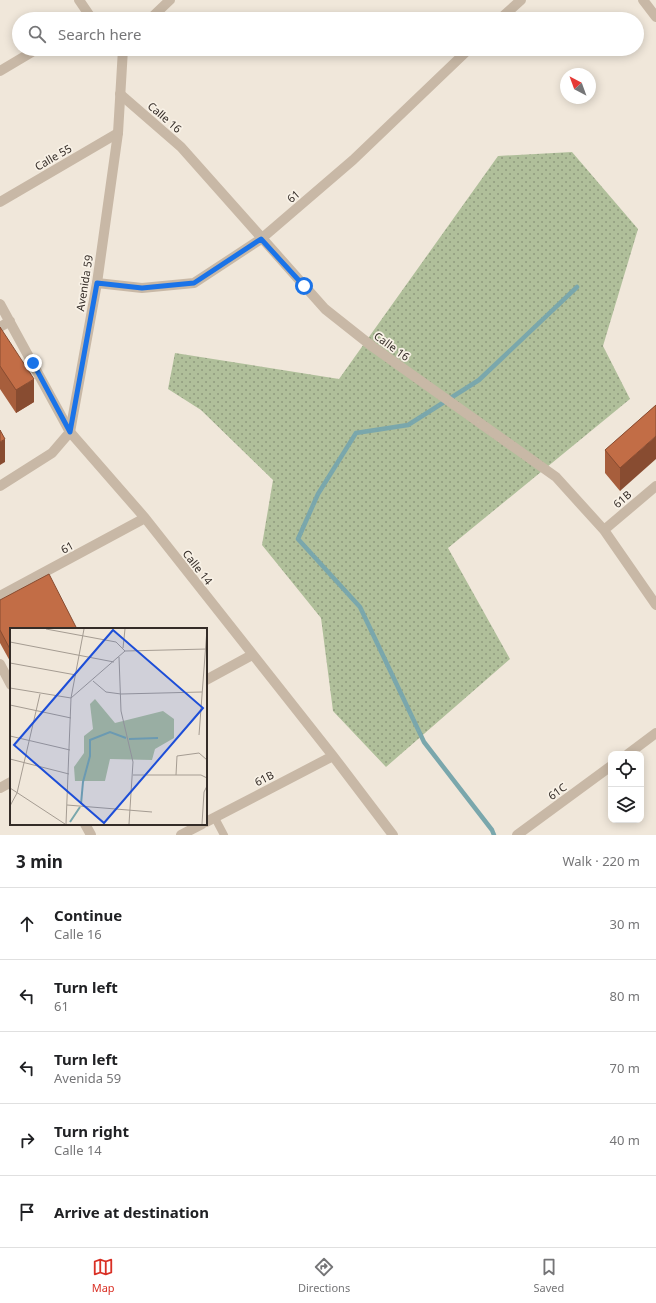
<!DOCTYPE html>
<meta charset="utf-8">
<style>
body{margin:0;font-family:"Noto Sans",sans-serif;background:#f6f6f6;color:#202124}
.controls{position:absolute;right:12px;bottom:12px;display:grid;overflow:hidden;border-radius:8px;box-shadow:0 2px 10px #0003}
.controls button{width:36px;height:36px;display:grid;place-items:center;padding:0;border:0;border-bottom:1px solid #e0e0e0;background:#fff;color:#202124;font:20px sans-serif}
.compass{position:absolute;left:560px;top:68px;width:36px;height:36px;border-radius:50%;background:#fff;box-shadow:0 2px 10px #0003;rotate:319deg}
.stop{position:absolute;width:12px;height:12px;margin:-9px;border:3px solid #1a73e8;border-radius:50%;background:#fff}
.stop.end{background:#1a73e8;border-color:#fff;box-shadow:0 1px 4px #0008}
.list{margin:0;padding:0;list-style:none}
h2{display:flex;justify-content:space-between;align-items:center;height:52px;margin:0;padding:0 16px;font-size:17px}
h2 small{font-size:13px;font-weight:400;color:#757577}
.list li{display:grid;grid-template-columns:26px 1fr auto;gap:12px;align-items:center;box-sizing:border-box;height:72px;padding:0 16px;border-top:1px solid #e0e0e0}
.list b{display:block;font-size:15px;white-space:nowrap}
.list p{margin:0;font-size:13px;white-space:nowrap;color:#757577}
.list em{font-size:13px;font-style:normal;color:#757577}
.icon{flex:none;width:22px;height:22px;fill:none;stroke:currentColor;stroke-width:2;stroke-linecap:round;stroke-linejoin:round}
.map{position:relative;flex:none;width:656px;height:835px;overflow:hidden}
.search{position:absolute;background:#fff;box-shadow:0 2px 10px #0003;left:12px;right:12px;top:12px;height:44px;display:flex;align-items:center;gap:10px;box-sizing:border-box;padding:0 14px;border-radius:22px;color:#757577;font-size:15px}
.sheet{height:412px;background:#fff}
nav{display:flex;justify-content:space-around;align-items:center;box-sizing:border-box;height:56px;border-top:1px solid #e0e0e0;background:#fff;font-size:11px;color:#757577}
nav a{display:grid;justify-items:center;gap:2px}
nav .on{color:#d93025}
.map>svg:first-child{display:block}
</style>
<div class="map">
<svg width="656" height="835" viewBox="0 0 656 835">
<defs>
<pattern id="green-dots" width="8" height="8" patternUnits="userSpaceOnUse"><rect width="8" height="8" fill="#b0bf9a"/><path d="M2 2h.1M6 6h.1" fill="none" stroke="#909b7e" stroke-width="1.8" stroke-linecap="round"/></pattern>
</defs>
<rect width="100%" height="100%" fill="#f0e7da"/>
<path fill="url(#green-dots)" d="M572,152l66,77 -35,117 27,53 -182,149 62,111 -124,108 -53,-56 -12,-93 -59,-73 11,-65 -72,-70 -33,-21 7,-36 164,26 159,-223z"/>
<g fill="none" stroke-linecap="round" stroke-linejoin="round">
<path stroke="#7aa7ac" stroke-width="4.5" d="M494,835l-2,-5 -68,-88 -64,-135 -62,-68 20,-45 38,-61 52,-8 71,-45 98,-93"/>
<path stroke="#c8b8a6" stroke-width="8" d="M215,818l9,17"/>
<path stroke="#c8b8a6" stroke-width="10" d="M79,0l13,19
M643,0l13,17
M500,19l21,-19
M0,71l37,-22
M120,94l61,53 144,162 48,38 183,130 48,53 52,75
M0,202l118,-69
M97,283l45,5 52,-5 67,-44 92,-79 116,-111
M0,304l70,128 75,86 188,238 60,79
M0,327l10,-6
M604,530l52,-44
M0,596l145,-78
M206,680l46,-25
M628,754l28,-21
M0,788l11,-6
M206,822l127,-66
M181,835l21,-11
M517,835l94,-69"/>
<path stroke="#c8b8a6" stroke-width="10" d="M150,19l20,-19
M0,486l52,-33 18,-21 27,-149 21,-150 5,-84
M0,664l11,21
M85,824l6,11"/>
</g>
<path fill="#a75e3c" d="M0,327l34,75 -18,11 -16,-24z
M656,405l-36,86 -15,-18v-23z
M0,600l11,29v34l-11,-20z"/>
<path fill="#884c31" d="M34,379v23l-18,11v-23z
M656,436v23l-36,32v-23z
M5,439v23l-5,3v-23z"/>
<path fill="#c26d46" stroke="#884c31" d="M0,327l34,52 -18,11 -16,-24z
M656,405v31l-36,32 -15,-18z
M0,430l5,9 -5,3z
M49,574l28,55h-66v22l-11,-21v-30z"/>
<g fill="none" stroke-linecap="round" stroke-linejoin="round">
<path stroke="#1a73e8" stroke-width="5" d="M33,363l37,69 27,-149 45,5 52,-5 67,-44 43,47"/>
</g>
<g text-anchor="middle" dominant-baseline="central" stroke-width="3.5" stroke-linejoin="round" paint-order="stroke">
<g font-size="11" fill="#342c27" stroke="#f8f1e6">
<text transform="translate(165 117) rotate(41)">Calle 16</text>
<text transform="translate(53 157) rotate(-30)">Calle 55</text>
<text transform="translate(293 196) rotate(-41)">61</text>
<text transform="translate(84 283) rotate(-81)">Avenida 59</text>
<text transform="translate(392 346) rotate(36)">Calle 16</text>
<text transform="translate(622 499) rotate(-41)">61B</text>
<text transform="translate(67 547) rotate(-28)">61</text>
<text transform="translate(198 567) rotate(52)">Calle 14</text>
<text transform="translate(264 778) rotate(-27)">61B</text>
<text transform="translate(557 791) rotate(-36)">61C</text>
</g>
</g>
<g transform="translate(10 628)">
<rect width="197" height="197" fill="#f0e7da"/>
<path d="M85,71l20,24 48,-12 11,8v19l-19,11 -3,11 -42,-1 -5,22h-30l-1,-14 10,-14v-17l9,-7 -3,-25z" fill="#b0bf9a"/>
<path fill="none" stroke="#7aa7ac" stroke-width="2" d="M119,111l29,-1M71,176l2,-22 7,-26v-16l20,-8 16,6M60,194l10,-15"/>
<path fill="none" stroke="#a59c92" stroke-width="1" d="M36,1l70,13 9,9M0,14l104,20M113,20l2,-19M109,29l2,54 12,51 -4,62M0,35l66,12M83,53l13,11 15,2 81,-2M0,60l61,10 54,-47 82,-2M0,77l61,13M189,107l8,-106M0,108l60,14M0,131l59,15M123,147h68l6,3M166,147l1,-19 22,-3 8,7M0,160l55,36M57,177l85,7M0,178l7,-13 23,-99M56,196l5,-126 13,-69M192,196l2,-32 3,-6"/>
<path fill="#1d4ed8" fill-opacity="0.15" stroke="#1d4ed8" stroke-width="2" d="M103,2l90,78 -99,115 -90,-78z"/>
<rect width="197" height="197" fill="none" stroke="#342c27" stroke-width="2"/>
</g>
</svg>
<div class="controls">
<button><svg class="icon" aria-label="locate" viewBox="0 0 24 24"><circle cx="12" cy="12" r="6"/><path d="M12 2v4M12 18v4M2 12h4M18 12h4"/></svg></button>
<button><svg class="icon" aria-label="layers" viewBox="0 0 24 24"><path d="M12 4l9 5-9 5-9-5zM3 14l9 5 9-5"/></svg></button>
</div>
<svg class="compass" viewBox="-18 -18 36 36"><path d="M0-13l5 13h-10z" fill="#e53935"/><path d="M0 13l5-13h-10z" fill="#757577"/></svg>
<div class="stop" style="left:304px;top:286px"></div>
<div class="stop end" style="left:33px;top:363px"></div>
<div class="search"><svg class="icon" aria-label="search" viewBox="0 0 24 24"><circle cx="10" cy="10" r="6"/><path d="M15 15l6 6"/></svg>Search here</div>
</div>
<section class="sheet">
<h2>3 min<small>Walk · 220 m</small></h2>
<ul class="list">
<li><svg class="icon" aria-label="ahead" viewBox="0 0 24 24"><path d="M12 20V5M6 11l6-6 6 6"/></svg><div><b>Continue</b><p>Calle 16</p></div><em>30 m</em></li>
<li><svg class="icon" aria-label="left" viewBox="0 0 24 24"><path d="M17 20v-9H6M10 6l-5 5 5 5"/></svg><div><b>Turn left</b><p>61</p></div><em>80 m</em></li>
<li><svg class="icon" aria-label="left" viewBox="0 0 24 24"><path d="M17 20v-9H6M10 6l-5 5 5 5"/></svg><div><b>Turn left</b><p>Avenida 59</p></div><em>70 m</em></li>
<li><svg class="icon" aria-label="right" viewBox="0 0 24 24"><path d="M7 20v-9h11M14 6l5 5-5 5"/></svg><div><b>Turn right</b><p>Calle 14</p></div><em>40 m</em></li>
<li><svg class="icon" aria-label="arrive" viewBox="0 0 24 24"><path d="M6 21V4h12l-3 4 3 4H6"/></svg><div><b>Arrive at destination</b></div></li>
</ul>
</section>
<nav>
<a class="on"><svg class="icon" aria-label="map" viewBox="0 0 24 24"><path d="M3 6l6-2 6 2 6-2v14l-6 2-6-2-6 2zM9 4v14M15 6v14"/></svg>Map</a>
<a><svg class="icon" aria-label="directions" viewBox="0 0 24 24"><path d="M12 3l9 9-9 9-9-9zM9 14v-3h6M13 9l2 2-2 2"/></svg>Directions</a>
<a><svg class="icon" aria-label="saved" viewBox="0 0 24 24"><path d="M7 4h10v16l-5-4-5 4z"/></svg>Saved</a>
</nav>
